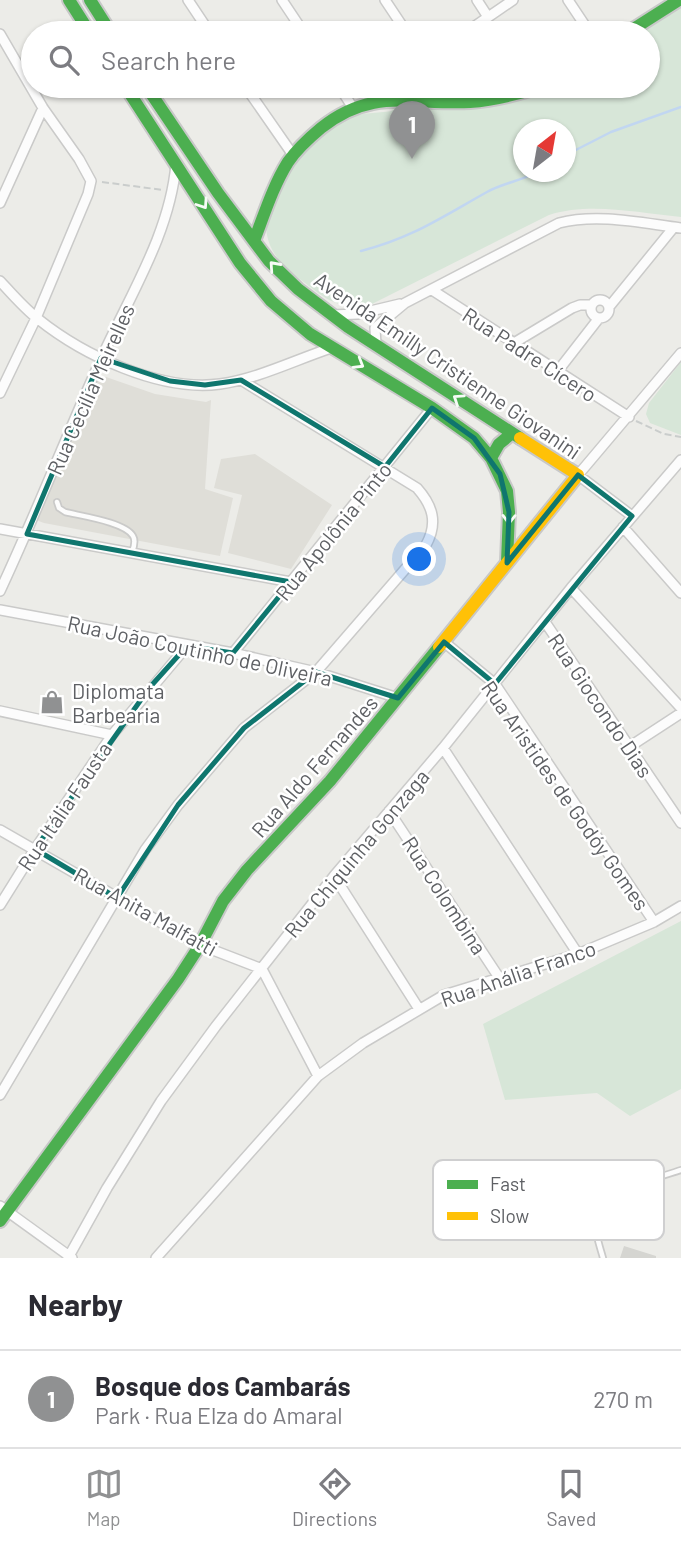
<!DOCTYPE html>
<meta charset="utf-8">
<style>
body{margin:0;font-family:Barlow,sans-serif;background:#f2f2f3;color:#2b2b33}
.compass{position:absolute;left:513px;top:119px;width:63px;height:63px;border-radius:50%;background:#fff;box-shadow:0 2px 5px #0004;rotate:31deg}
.you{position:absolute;left:420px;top:560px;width:24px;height:24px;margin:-18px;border:5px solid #fff;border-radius:50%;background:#1a73e8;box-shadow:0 0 0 10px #1a73e833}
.badge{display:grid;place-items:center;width:46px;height:46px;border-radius:50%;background:#909192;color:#fff;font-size:23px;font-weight:700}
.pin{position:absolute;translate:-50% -58px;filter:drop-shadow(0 2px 4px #0008)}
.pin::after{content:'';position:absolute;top:37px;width:24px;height:21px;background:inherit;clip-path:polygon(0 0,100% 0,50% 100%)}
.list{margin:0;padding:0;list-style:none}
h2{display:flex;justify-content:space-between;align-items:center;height:91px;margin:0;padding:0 28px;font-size:30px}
h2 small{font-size:23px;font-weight:400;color:#7c7c81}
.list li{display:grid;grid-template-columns:46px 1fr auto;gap:21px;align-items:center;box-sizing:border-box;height:98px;padding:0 28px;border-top:2px solid #e1e1e2}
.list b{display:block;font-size:26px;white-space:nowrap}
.list p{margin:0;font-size:23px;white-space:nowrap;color:#7c7c81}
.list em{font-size:23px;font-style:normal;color:#7c7c81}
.icon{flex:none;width:38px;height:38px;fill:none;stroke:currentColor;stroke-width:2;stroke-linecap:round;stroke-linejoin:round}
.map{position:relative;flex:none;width:681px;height:1258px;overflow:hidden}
.search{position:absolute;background:#fff;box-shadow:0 2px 5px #0004;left:21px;right:21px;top:21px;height:77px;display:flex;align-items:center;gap:18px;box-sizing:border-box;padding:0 24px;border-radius:38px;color:#7c7c81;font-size:26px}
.sheet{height:189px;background:#fff}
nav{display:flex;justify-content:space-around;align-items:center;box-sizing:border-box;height:98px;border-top:2px solid #e1e1e2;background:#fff;font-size:19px;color:#7c7c81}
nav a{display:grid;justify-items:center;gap:4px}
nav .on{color:#909192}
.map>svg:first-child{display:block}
</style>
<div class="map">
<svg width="681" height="1258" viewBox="0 0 681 1258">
<rect width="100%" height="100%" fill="#ecece8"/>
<path fill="#dfded8" d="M106,377l49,17 51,8 5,-2 -6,89 28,9 -13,58 -176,-33 -8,-3 54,-129 7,-10z
M255,454l77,51 -41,64 -63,-16 14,-58 -28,-7 7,-29z"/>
<path fill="#d7e6d8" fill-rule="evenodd" d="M681,5v212c-44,-4 -90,-15 -132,-2l-181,91c-30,2 -40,-5 -63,-23 -17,-13 -34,-26 -38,-48 -3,-11 3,-21 7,-31 15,-34 39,-74 75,-87 12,-4 29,-4 42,-6l6,-3 71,-1 38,-6 48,-15h94v-53h-9zM524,130h42v42h-42z
M681,362v73l-31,-12 -4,-9 3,-11z
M681,921v168l-51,27 -33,-23 -92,7 -22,-76z"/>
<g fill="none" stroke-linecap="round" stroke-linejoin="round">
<path stroke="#c1d6f1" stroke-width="2.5" d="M566,155l45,-23 70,-25
M361,251c51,-13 81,-34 126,-59 16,-9 34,-11 50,-20"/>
</g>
<path fill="#d5d5d1" d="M624,1246l32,10v2h-36z"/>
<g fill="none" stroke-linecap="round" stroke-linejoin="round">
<g stroke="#cacac9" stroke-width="8">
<path id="lane" d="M57,502l2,6 6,4c16,4 60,10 68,24 3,5 1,11 -1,16
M603,1258c-3,-12 -9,-25 -6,-38 6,-29 60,-42 84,-50"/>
</g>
<g stroke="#cacac9" stroke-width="12">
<path id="street" d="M188,0l22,33
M282,0l22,33
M385,0l22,33
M477,0l11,17
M568,0l22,33
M465,33l48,-33
M0,34l43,74 36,51 12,22 -3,13 -52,124 -36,75
M245,86l48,69
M339,86l14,22
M437,86l2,15
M0,203l43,-95
M0,281c12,13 24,27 38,38 45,36 122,73 182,65 37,-5 75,-24 111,-36
M432,290l197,127
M591 309a9 9 0 1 1 18 0a9 9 0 1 1-18 0Z
M609,307l65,-80
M331,315l27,-1 42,-10
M514,343l58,-35 8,-3h12
M376,345l-1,-17 30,-25 154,-80c39,-10 82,0 122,5
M557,372l42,-54
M632,516l-54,-41 103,-122
M623,527l58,66
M0,529l291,53
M571,588l110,120
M0,591c36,-77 67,-157 102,-234 28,-62 68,-124 74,-193
M0,610l233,43 83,19 82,26
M545,622l136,201
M444,642l51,42 159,238
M233,653l199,-245
M0,711l112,24
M629,747l52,-34
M443,748l135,206
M389,811l111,168
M0,830l200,115 62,24 56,107
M334,876l85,133
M0,905l35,-56 77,-114 75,-89
M0,1095l145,-245 33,-45 66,-77 72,-56 110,-127c12,-22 7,-39 -9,-57l-176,-108
M0,1206l72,52
M68,1258l39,-70 54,-87 55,-75 118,-150 109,-128 128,-160 110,-128
M156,1258l162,-182 45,-33 81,-48 134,-41 76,-32 27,-16"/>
</g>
<g stroke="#c8c8c8" stroke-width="16">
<path id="fast" d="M69,0l21,33
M90,0l21,33
M627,33l52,-33
M125,86l115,177 31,38 39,33 122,74 42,30 17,20 16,33 2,21 -2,50
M146,86l72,107 51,68 29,28 50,38 172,111
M254,241c10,-26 19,-55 34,-79 9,-13 21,-24 33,-34 51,-41 90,-23 149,-26 25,-2 49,-8 73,-16
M491,458l8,-14 12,-10
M0,1221l178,-242 22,-34 23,-44 24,-31 83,-89 109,-134"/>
</g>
<g stroke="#c8c8c8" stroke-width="16">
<path id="slow" d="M439,647l139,-172 -58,-37"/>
</g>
<path stroke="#cacdcc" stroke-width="2" stroke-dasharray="7 3.5" stroke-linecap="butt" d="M102,182l61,8
M636,421l28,13 17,3"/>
<use href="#lane" stroke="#fcfcfc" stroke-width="4.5"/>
<use href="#street" stroke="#fcfcfc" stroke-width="9"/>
<use href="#fast" stroke="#4caf50" stroke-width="12"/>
<use href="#slow" stroke="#ffc107" stroke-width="12"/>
</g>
<defs><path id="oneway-chevron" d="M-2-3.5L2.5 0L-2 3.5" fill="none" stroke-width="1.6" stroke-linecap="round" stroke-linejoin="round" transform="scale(1.75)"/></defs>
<g stroke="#f6fbf6">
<use href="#oneway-chevron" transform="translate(203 204) rotate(56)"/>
<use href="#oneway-chevron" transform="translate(274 266) rotate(-132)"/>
<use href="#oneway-chevron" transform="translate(359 364) rotate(31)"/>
<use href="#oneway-chevron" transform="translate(458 399) rotate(-146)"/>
<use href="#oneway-chevron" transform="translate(509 519) rotate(91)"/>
</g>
<path fill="none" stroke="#0f766e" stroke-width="5" stroke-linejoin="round" d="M101,358l69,23 35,4 36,-5 144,87 47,-59 42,30 26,36 9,38 -2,51 71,-88 54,41 -137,168 -51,-42 -46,56 -82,-26 -72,56 -66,77 -61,93 -82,-49 115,-162 37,-41 46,7 58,-71 -264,-48z"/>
<defs>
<g id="shop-bare" transform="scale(1.89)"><path d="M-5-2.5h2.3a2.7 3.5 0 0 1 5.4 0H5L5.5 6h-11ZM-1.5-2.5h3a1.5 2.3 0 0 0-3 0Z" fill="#909192" stroke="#fff" stroke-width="2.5" paint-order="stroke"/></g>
</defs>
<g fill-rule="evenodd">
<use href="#shop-bare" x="52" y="702"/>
</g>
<g text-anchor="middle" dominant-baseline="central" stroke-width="5" stroke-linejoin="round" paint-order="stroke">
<g font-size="21" fill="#5e6064" stroke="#fff">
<text transform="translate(530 354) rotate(33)">Rua Padre Cícero</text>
<text transform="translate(448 365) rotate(34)">Avenida Emilly Cristienne Giovanini</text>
<text transform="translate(90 389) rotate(-66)">Rua Cecília Meirelles</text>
<text transform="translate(333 531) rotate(-51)">Rua Apolônia Pinto</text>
<text transform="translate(200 650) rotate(12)">Rua João Coutinho de Oliveira</text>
<text transform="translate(601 705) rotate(56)">Rua Giocondo Dias</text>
<text transform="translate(314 766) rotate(-49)">Rua Aldo Fernandes</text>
<text transform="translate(566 795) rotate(55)">Rua Aristides de Godóy Gomes</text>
<text transform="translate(64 806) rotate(-56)">Rua Itália Fausta</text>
<text transform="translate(356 853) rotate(-50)">Rua Chiquinha Gonzaga</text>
<text transform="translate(445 895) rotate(57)">Rua Colombina</text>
<text transform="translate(146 911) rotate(29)">Rua Anita Malfatti</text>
<text transform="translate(518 973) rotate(-19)">Rua Anália Franco</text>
</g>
<g font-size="21" fill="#5e6064" stroke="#fff" text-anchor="start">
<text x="72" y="690">Diplomata<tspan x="72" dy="24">Barbearia</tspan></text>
</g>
</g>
<rect x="433" y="1160" width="231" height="80" rx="10" fill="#fff" stroke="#cfcfd0" stroke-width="2"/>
<rect x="447" y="1180" width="31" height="9" fill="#4caf50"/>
<rect x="447" y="1212" width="31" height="8" fill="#ffc107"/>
<g font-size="19" fill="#5e6064">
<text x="490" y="1191">Fast</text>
<text x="490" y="1223">Slow</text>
</g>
</svg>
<svg class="compass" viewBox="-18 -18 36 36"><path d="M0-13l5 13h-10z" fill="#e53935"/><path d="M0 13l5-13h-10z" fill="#7c7c81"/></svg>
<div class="you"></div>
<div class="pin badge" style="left:412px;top:159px">1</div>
<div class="search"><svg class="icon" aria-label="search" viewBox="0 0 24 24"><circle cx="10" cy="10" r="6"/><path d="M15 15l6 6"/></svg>Search here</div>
</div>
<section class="sheet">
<h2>Nearby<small></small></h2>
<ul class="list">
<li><span class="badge">1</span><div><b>Bosque dos Cambarás</b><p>Park · Rua Elza do Amaral</p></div><em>270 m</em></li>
</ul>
</section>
<nav>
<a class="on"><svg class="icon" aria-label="map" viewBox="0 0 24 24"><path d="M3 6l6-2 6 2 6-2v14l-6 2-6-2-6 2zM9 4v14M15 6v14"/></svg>Map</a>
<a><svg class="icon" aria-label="directions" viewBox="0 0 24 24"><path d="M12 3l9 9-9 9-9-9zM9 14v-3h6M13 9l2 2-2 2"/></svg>Directions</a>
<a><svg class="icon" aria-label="saved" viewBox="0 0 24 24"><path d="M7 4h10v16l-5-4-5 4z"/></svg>Saved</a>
</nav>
